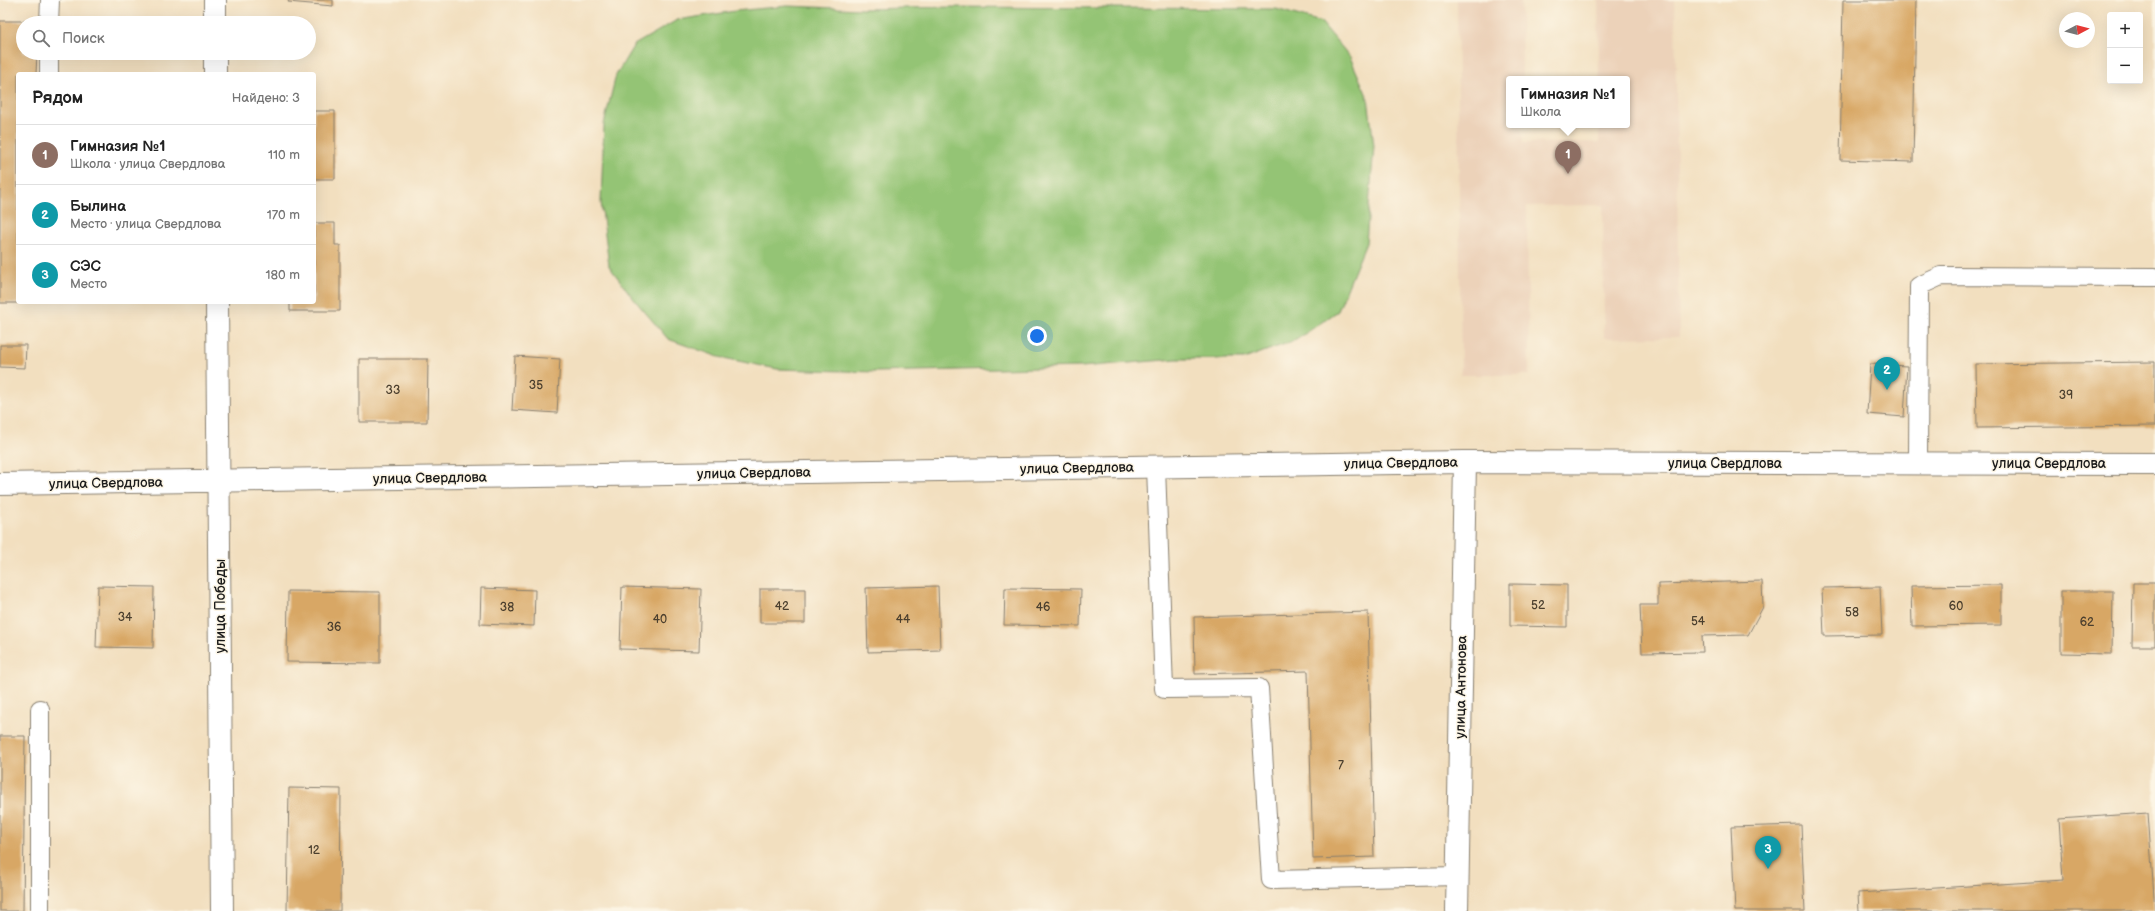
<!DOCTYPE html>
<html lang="ru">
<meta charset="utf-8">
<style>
body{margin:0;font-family:"Balsamiq Sans",sans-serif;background:#f6f6f6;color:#222}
.controls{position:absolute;right:12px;top:12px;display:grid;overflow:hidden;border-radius:4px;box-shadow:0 4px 16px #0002}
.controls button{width:36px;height:36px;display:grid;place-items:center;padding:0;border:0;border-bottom:1px solid #e0e0e0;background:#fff;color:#222;font:20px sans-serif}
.compass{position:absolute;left:2059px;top:12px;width:36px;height:36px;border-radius:50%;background:#fff;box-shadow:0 4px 16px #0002;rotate:83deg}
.you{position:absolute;left:1037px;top:336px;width:14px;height:14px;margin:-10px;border:3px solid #fff;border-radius:50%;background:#1a73e8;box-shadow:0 0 0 6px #1a73e833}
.badge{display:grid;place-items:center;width:26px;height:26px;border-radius:50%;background:#ea580c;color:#fff;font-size:13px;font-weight:700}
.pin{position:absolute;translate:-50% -33px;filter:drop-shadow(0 1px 2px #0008)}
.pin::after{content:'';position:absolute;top:21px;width:14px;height:12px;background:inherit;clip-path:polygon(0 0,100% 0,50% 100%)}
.popup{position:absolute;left:1506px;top:76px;width:124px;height:52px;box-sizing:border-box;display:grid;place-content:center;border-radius:4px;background:#fff;filter:drop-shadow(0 1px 3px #0005);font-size:13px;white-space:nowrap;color:#767676}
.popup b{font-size:15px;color:#222}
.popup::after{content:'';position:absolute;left:50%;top:100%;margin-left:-8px;border:8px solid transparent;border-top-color:#fff}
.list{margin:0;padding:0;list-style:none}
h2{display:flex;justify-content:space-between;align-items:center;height:52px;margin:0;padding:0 16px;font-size:17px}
h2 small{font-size:13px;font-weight:400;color:#767676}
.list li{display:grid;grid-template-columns:26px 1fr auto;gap:12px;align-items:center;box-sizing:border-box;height:60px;padding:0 16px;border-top:1px solid #e0e0e0}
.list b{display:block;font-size:15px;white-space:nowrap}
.list p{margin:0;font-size:13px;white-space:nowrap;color:#767676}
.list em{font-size:13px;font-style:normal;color:#767676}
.icon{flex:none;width:22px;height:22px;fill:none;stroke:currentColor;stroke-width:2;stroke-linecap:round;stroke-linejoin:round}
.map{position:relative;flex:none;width:2155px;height:911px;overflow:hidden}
.search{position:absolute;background:#fff;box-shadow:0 4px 16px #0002;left:16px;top:16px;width:300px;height:44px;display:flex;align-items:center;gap:10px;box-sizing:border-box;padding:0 14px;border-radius:22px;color:#767676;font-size:15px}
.panel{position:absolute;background:#fff;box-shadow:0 4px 16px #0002;left:16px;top:72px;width:300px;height:232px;border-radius:4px}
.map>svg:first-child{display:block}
</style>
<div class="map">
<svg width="2155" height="911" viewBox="0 0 2155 911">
<rect width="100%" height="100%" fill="#fcf5e5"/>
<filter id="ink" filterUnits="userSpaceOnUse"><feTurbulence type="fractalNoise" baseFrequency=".025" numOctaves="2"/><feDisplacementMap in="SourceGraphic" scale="8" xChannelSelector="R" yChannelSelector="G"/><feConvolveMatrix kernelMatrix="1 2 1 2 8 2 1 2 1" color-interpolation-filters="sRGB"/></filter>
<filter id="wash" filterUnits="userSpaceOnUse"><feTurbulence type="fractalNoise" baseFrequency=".012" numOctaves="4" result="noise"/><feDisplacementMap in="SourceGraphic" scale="16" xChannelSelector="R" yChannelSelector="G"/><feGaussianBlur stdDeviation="0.9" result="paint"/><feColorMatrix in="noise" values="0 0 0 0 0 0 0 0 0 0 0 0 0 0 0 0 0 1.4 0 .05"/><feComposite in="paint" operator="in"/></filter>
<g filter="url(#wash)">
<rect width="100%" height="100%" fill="#f2dfbf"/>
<path fill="#ecd2b9" d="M1457,0h64l1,79h-13v46h13l1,18 76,-1v-17h28v-46h-28l-1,-79h77l4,337 -75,1 -1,-133 -76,1 2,169h-68z"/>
<path fill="#94c474" stroke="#587048" d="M787,6l75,3 88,-2 326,2 45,13 29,35 18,41 6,48 -8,97 -28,68 -42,29 -52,19h-67l-96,8 -206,5 -98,-3 -58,-12 -51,-18 -35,-41 -24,-32 -8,-64 3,-78 12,-49 18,-30 43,-25 58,-9z"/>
<g id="blocks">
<path fill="#d8a765" d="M289,0h44v6l-45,-4z
M1843,0h73l-3,162 -73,-2z
M0,21h37v2h-14v30h14l-1,21h-18v229h-18z
M314,111h21v68h-21z
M314,223h21v22h5v66h-50v-9h24z
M0,345h26l-1,23 -25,-1z
M515,356l45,3 -3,54 -45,-3z
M359,359h69l-1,63h-68z
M2155,362v64l-178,2 -1,-64z
M1870,364l37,2 -3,51 -37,-3z
M1762,581l1,26 -15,28 -46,1 1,16 -61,1 -2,-48h18v-21z
M2133,583h22v63h-23z
M1510,584l57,1v42l-57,-1z
M2001,585v40l-89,1 -1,-40z
M98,586l56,1 -1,61 -57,-1z
M938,586l2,64 -72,2 -2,-64z
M622,587l79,2 -2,62 -79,-2z
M1880,587l2,48 -58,1 -2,-48z
M481,588l54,2 -1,36 -54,-2z
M1005,588l76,1 -1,37 -76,-1z
M760,589h45v34h-45z
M288,591l92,1v71l-93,-1z
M2061,591h52l-1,63 -51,-1z
M1368,612l6,245 -61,2 -5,-188 -113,3 -1,-57z
M0,736h25l-2,175h-23z
M289,788l52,1 -1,122h-53z
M2148,813l7,98h-296l-1,-18 205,-13 -4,-61z
M1801,825l4,86h-70l-4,-84z"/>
</g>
</g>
<g filter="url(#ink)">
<use href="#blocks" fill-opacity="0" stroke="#877e6e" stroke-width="1"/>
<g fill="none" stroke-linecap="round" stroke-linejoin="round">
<g stroke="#877e6e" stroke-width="20">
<path id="lane" d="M49,23l1,-23
M49,74v-21
M1918,463l1,-177 22,-10 214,1
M1156,467l8,222 95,-1 12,192 187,-4
M40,911v-202"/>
</g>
<g stroke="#877e6e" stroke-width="24">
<path id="street" d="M215,0v23
M215,53v21
M217,302l5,609
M0,484l1465,-22 690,2
M1457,911l8,-449"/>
</g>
<use href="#lane" stroke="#fff" stroke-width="18"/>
<use href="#street" stroke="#fff" stroke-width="22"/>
</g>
</g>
<g text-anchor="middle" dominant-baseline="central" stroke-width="3" stroke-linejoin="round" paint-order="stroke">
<g font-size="12" fill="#4b3f2e">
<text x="536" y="385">35</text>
<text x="393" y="390">33</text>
<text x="2066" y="395">39</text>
<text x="1538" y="605">52</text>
<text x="782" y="606">42</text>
<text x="1956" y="606">60</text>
<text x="507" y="607">38</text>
<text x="1043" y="607">46</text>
<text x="1852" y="612">58</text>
<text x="125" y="617">34</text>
<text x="660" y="619">40</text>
<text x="903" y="619">44</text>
<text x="1698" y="621">54</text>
<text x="2087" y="622">62</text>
<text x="334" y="627">36</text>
<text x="1341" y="765">7</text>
<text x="314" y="850">12</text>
</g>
<g font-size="14" fill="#1c1c1c" stroke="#fcf5e5">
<text transform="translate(1401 463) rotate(-1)">улица Свердлова</text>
<text x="1725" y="463">улица Свердлова</text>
<text x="2049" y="463">улица Свердлова</text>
<text transform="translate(1077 468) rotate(-1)">улица Свердлова</text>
<text transform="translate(754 473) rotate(-1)">улица Свердлова</text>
<text transform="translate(430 478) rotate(-1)">улица Свердлова</text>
<text transform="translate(106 483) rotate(-1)">улица Свердлова</text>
<text transform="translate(220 606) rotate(-90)">улица Победы</text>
<text transform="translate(1461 687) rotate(-89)">улица Антонова</text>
</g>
</g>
</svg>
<div class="controls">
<button>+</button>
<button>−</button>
</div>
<svg class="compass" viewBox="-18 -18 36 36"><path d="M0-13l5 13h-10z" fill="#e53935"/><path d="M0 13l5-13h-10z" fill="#767676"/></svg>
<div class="you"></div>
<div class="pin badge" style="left:1568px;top:174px;background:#8d6e63">1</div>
<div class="popup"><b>Гимназия №1</b>Школа</div>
<div class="pin badge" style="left:1887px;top:390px;background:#0f9aa8">2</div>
<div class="pin badge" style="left:1768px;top:869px;background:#0f9aa8">3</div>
<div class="search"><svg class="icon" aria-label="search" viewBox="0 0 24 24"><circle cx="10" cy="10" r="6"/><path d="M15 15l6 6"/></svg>Поиск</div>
<section class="panel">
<h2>Рядом<small>Найдено: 3</small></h2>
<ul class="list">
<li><span class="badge" style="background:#8d6e63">1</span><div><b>Гимназия №1</b><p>Школа · улица Свердлова</p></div><em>110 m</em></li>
<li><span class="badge" style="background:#0f9aa8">2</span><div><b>Былина</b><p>Место · улица Свердлова</p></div><em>170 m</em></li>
<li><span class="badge" style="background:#0f9aa8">3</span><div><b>СЭС</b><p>Место</p></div><em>180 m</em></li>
</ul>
</section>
</div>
